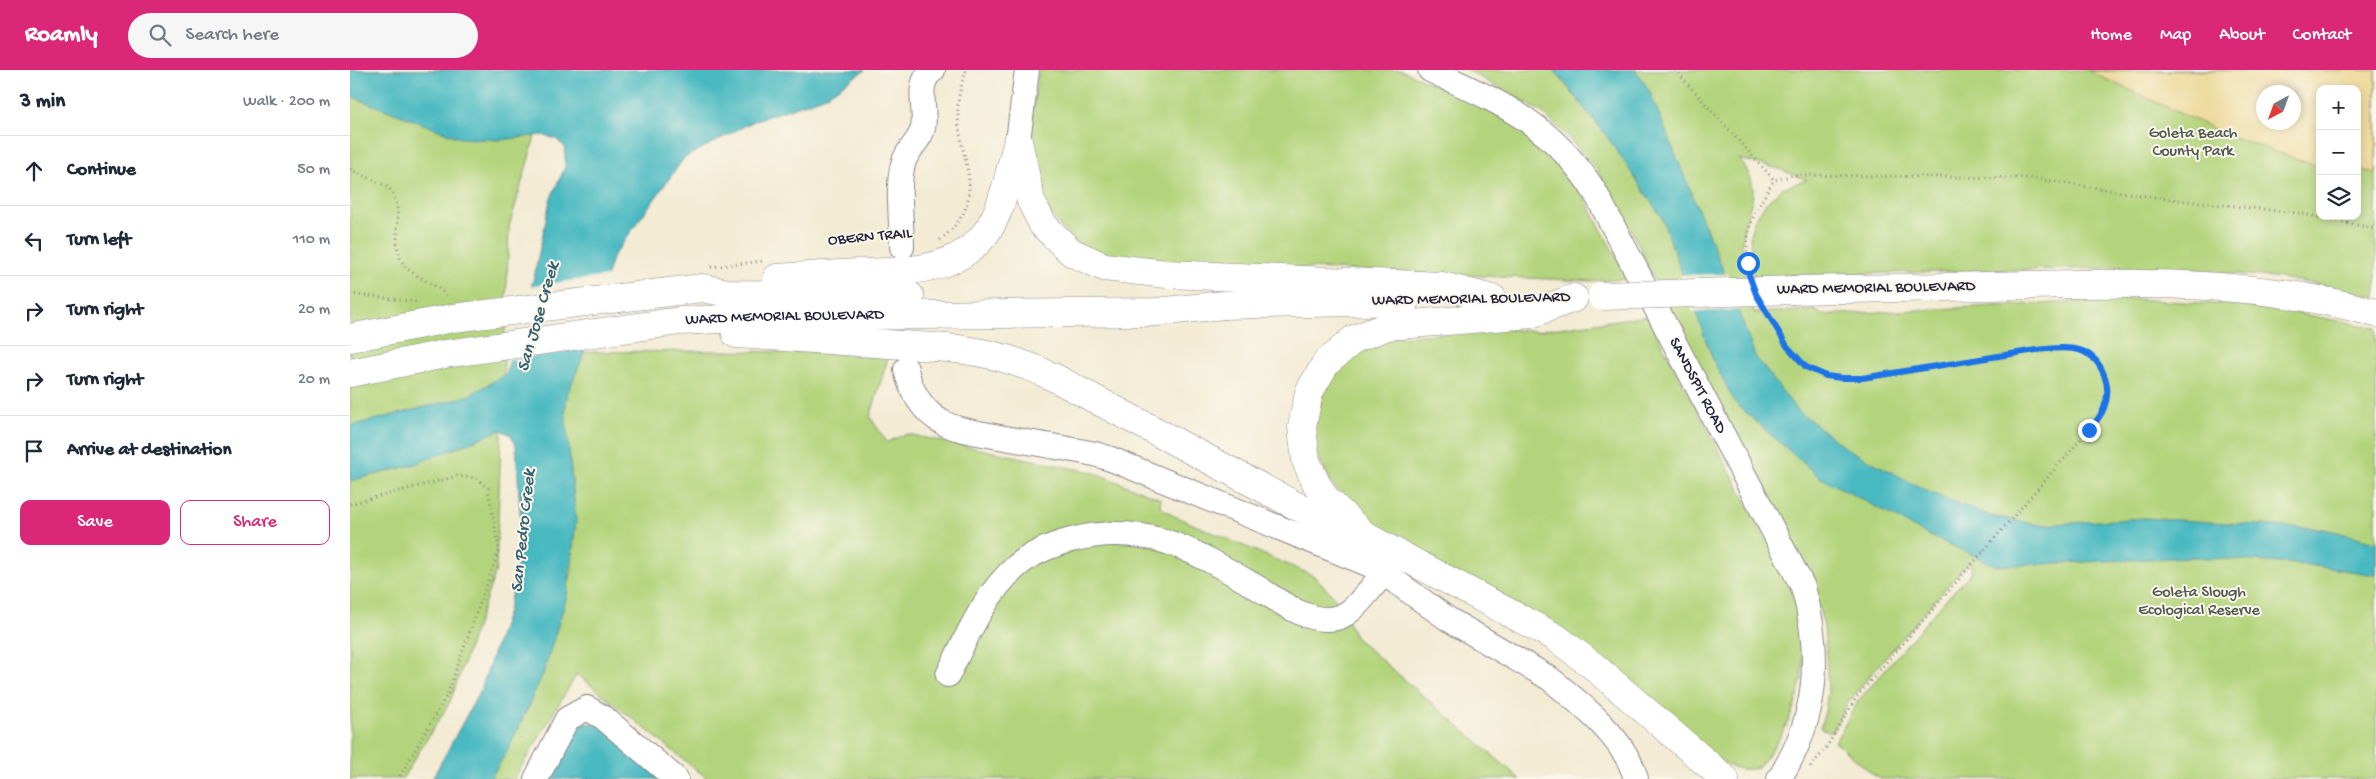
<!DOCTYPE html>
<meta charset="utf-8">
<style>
body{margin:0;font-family:"Gochi Hand",sans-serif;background:#f6f6f7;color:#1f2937}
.controls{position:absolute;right:15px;top:15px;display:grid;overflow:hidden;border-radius:10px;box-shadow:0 2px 8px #0003}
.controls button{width:45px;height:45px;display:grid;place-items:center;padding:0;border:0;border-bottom:1px solid #e0e1e3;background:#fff;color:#1f2937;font:25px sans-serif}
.compass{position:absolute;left:1906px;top:15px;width:45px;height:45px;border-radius:50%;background:#fff;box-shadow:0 2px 8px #0003;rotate:221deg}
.stop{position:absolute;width:15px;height:15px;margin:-11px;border:4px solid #1a73e8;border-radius:50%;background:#fff}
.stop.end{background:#1a73e8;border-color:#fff;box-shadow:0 1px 5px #0008}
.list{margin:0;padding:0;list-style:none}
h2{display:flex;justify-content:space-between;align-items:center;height:65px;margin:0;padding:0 20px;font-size:21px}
h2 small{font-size:16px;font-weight:400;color:#747a83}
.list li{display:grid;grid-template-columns:32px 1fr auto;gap:15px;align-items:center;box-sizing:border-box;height:70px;padding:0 20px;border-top:1px solid #e0e1e3}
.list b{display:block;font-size:19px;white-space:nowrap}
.list em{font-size:16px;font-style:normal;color:#747a83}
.actions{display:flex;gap:10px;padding:15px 20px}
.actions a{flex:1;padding:11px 0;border:1px solid #db2777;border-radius:10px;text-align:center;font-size:18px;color:#db2777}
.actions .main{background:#db2777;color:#fff}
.icon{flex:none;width:28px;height:28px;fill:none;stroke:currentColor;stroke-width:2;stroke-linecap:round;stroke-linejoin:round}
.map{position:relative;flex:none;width:2026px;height:709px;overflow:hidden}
header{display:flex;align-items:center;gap:30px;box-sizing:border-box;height:70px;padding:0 25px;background:#db2777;color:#fff}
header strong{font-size:24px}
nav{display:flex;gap:28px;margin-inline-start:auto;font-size:18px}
.search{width:350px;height:45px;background:#f6f6f7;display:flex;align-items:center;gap:12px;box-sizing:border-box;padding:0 18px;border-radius:28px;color:#747a83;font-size:19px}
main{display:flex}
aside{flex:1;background:#fff}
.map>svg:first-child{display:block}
</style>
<header>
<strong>Roamly</strong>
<div class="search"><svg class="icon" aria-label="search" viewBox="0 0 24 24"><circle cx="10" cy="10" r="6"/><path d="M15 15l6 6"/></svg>Search here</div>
<nav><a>Home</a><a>Map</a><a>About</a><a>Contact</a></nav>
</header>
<main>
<aside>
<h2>3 min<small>Walk · 200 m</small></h2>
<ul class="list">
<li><svg class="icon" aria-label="ahead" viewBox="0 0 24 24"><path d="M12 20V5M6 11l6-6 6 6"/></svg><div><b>Continue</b></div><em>50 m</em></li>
<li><svg class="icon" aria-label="left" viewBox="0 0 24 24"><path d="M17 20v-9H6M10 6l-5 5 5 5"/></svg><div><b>Turn left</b></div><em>110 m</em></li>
<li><svg class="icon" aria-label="right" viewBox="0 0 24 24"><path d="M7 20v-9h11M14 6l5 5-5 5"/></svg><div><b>Turn right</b></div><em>20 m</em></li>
<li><svg class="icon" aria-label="right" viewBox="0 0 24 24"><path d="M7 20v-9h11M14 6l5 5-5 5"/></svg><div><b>Turn right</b></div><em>20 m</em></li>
<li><svg class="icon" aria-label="arrive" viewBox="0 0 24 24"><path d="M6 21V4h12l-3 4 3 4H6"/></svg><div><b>Arrive at destination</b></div></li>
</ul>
<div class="actions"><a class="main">Save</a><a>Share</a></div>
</aside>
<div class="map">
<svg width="2026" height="709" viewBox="0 0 2026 709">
<rect width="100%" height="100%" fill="#fbf7ec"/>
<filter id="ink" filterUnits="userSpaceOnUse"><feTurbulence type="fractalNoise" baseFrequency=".02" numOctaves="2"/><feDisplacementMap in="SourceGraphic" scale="10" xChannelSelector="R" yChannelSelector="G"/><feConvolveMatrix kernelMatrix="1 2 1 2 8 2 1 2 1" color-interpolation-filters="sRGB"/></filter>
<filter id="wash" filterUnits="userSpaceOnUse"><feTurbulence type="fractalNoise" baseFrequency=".0096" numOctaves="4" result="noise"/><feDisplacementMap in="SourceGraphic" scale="20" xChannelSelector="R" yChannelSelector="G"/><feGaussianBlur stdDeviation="1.12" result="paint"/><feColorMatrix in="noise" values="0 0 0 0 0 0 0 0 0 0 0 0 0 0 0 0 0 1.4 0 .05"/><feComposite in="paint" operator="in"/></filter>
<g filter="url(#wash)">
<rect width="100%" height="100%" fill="#f3ebd4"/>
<path fill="#b3d47c" stroke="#6a7b5c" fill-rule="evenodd" d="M0,0h204l-45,157 -13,343 -46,132 -48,77h-52z
M689,0h362l85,38 40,22 37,36 16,22 49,91 -37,2 -478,-22c-9,-4 -19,-6 -28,-11 -6,-3 -11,-8 -15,-12 -46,-40 -41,-111 -31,-166z
M1117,0h909v227l-44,-10 -58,-10 -123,-10 -398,9 -3,-41 4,-14 11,-17 17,-16 25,-8 -28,-11 -40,-10c29,35 4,48 3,84 0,24 7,47 12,70l61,-3 6,5 312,-16 99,6 59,7 85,16v451h-497l-44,-37 23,-41 81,-94 33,-35 -3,-11 -93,107 -29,36 -15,28 -12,-4 5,-16 3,-20 -2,-41 -2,-25 -13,-47 -84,-160 -58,-104 -30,-70 -42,-75 -29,-33 -26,-25zM1970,19h37v127h-37zM1914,22h30v30h-30z
M1297,246c29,54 57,107 86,161 16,30 32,60 47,90 6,14 14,28 18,42 14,60 0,112 -40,158 -11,4 -18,2 -29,-1l-355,-240 -41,-40 -18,-35 -2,-21 13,-47 24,-28 35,-17 112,-9 39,2z
M359,281l104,1 75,6 -18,59 17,25 20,-8 188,39 66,26 -1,8 14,9 140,60 23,24 19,38 164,141h-812l-131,-105 -63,105h-25l41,-74 35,-105 7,-30 2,-52 -15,-101 19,-63 9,-2z"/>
<path fill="#eeda9e" stroke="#887e6c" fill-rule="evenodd" d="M2026,0v103l-19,-4v-80h-37v78l-90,-31 -142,-65zM1914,22h30v30h-30z"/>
<path fill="#4ab9c1" stroke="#366e7e" d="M0,0h515l-41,27 -70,24 -70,37 -72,100 -30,101 -14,33 -3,17 11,112 -9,75 -24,78 -35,76 -18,29h-58l49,-90 27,-78 14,-70 -6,-96 -5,-10 -10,-5 -88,35 -63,16v-55l118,-30 38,-22 28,-97 16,-77 15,-33v-20l-9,-8 -13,-4 -44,5 -39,-2 -110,-42z
M1204,0h81l14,20 71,172 35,94 41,53 48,38 85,45 61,24 51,9 103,-7 181,11 51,13v33l-67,-10 -115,-8 -197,9 -69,-31 -110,-59 -83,-73 -22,-43 -51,-142 -54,-80z
M246,653l72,56h-128l37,-55z"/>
<path fill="#f3ebd4" d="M1377,204l13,36 -47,2 -13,-37z
M259,206l-22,72 -80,12 22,-74z"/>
</g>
<g filter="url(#ink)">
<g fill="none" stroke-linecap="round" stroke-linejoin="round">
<g stroke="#8a8688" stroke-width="26">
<g id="minor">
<path id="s1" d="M1080,0c71,33 121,53 165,122l208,395c19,68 15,131 -24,192"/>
<path d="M668,71l9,-71"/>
<path d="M552,177c0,-25 -6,-63 2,-86 4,-12 16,-20 19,-33 4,-19 -9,-44 10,-58"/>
<path d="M556,299c4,21 17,43 36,53 14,8 32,10 47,13 36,7 71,12 106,19l16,5 264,108 73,52 101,59c31,25 77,61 87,101"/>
<path d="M598,605c18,-37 37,-82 69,-109 15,-13 35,-21 54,-26 74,-19 120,9 182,45 23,13 54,40 83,33 21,-5 33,-32 50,-45"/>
<path d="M186,709l31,-60 20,-11 17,10 72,61"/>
</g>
</g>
<g stroke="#8a8688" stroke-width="29">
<path id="major" d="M668,71l13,60 12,24 28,27 33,15 63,7 276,12 50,13
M1444,220c78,-1 157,-3 235,-5 117,-3 233,-4 347,28
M1224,228l-43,16 -143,12 -34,13 -28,24 -17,29 -7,35 4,34 11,24 9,14 39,37 190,101 37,28 133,114
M874,235l181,-4"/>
</g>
<g stroke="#8a8688" stroke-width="29">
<g id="highway">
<path d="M427,208c28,-2 56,-4 84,-5 47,-2 103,-1 130,-48 14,-25 19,-57 27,-84"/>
<path d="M386,264l212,14c40,4 73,13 109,31l262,139 46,18"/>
<path d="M0,268l103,-20 249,-30 31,6 177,2"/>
<path id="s2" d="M0,303l95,-19 235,-33 84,-4 392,-5 68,-7"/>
</g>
</g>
<path stroke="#8a8688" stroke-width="3" stroke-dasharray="1 4" stroke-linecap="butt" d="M1325,0l99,110 20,-5 238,3 128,20 138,15 78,16
M0,99l38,18c17,19 5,46 11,68 7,23 37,25 49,43
M590,170c51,-41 20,-76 18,-125 -1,-16 3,-30 8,-45
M361,197l53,-6
M1399,202c-6,-47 3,-53 25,-92
M0,224l69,8
M1416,242c11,18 22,43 41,55 39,25 103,4 146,-3 27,-5 55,-10 83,-14 13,-1 29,-4 42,0 33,9 35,49 17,73l-237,272 -32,53 -18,22
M0,434l107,-28 19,2 12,10 11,62 -52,145 -49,84"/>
<use href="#minor" stroke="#fff" stroke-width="24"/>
<use href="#major" stroke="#fff" stroke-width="28"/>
<use href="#highway" stroke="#fff" stroke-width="28"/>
<g stroke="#8a8688" stroke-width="29" stroke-linecap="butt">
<path id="major-bridge" d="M1252,226l192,-6"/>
</g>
<use href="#major-bridge" stroke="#fff" stroke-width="28"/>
</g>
</g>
<g fill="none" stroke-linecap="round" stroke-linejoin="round" filter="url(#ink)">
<path stroke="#1a73e8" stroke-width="6" d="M1398,193l1,12 7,19 31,52 19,21 20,9 15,2h21l174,-28c13,-1 29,-4 43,0 23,7 34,36 25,58 -3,8 -9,15 -15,22"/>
</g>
<g text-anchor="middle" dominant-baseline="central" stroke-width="4" stroke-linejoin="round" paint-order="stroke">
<g font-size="16" fill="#4e574e" stroke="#fbf7ec">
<text x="1843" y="64">Goleta Beach<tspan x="1843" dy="18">County Park</tspan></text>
<text x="1849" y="523">Goleta Slough<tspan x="1849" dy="18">Ecological Reserve</tspan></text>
</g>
<g font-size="16" fill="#22223b" stroke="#fbf7ec">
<text transform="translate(520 168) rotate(-5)">OBERN TRAIL</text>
<text transform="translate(1526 219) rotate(-1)">WARD MEMORIAL BOULEVARD</text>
<text transform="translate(1121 230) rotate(-1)">WARD MEMORIAL BOULEVARD</text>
<text stroke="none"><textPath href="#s2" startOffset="439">WARD MEMORIAL BOULEVARD</textPath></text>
<text stroke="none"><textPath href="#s1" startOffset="428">SANDSPIT ROAD</textPath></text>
</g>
<g font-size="18" font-style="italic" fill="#325e71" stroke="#fbf7ec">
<text transform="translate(189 247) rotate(-74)">San Jose Creek</text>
<text transform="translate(174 461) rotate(-84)">San Pedro Creek</text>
</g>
</g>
</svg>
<div class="controls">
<button>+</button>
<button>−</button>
<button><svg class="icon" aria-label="layers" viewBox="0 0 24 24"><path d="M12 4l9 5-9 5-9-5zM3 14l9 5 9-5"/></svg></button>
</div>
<svg class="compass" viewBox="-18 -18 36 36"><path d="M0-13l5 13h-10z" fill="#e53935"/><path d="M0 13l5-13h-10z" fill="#747a83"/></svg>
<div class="stop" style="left:1398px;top:193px"></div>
<div class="stop end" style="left:1739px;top:360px"></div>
</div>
</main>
